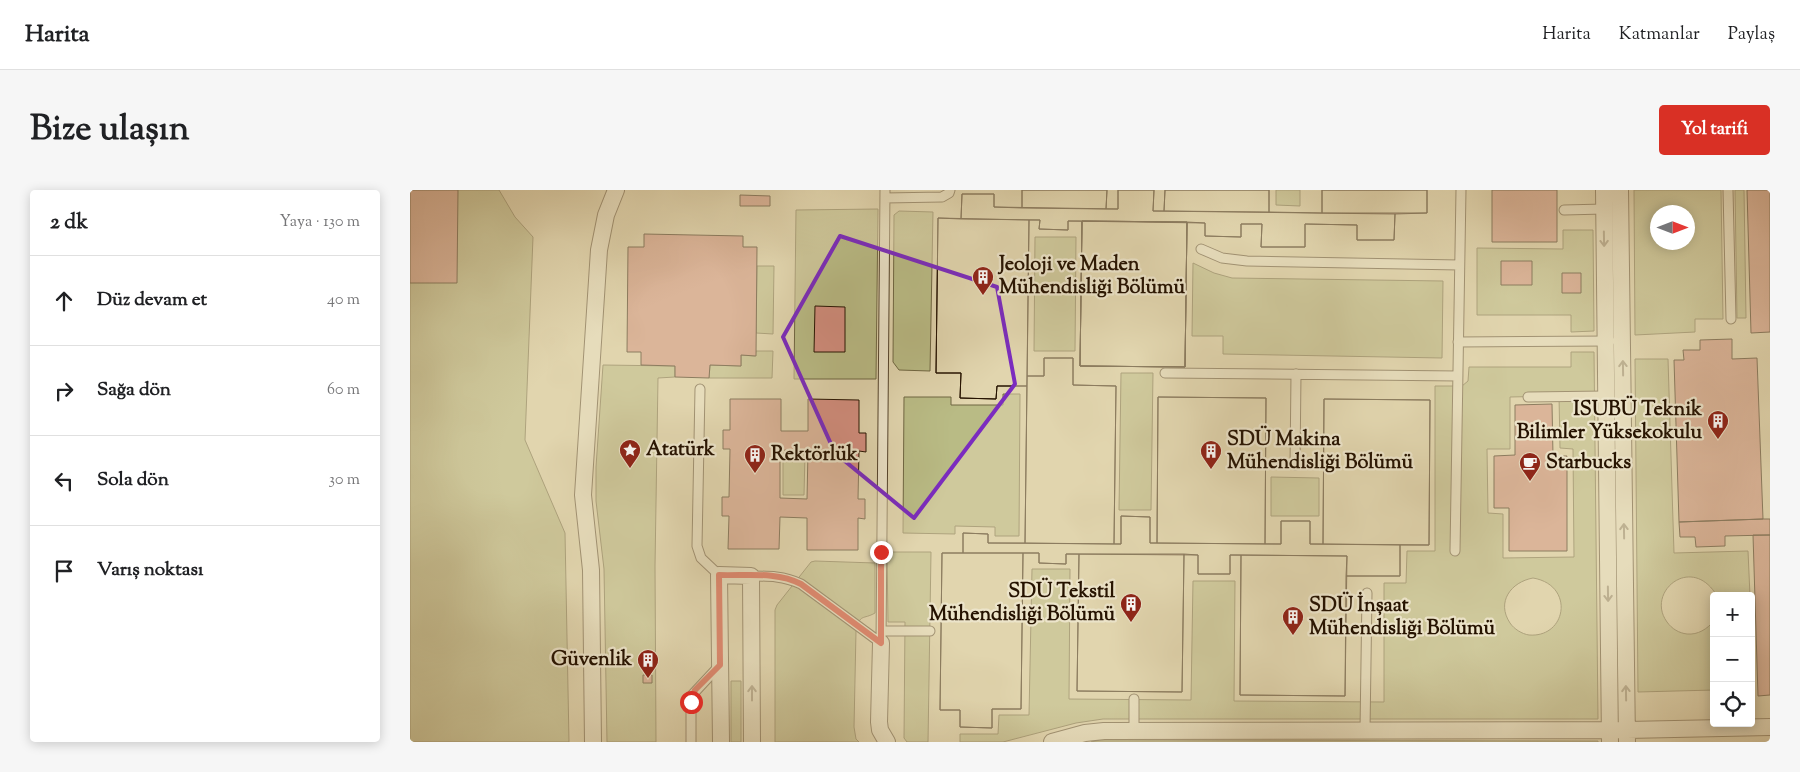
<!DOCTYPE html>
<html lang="tr">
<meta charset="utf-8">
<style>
body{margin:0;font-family:"Sorts Mill Goudy",serif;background:#f6f6f6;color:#202124}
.controls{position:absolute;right:15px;bottom:15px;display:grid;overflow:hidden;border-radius:5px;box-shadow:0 2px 12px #0003}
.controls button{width:45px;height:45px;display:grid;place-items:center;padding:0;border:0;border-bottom:1px solid #e0e0e0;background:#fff;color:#202124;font:25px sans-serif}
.compass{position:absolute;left:1240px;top:15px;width:45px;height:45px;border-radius:50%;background:#fff;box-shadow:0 2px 12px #0003;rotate:90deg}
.stop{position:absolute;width:15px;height:15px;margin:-11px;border:4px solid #d93025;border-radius:50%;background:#fff}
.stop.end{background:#d93025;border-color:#fff;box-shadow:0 1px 5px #0008}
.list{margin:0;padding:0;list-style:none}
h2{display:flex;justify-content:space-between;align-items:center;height:65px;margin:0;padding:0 20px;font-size:21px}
h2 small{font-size:16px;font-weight:400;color:#757577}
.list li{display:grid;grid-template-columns:32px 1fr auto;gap:15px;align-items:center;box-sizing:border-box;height:90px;padding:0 20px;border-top:1px solid #e0e0e0}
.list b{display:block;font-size:19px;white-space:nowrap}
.list em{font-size:16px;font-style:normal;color:#757577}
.icon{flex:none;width:28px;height:28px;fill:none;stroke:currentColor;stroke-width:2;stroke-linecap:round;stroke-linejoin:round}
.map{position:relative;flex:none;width:1360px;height:552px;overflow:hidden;border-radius:5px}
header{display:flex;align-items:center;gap:30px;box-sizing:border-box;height:70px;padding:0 25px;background:#fff;border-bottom:1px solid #e0e0e0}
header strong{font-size:24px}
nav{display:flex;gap:28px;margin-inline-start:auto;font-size:18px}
.intro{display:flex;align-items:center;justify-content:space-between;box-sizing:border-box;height:120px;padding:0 30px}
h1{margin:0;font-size:35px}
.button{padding:12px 22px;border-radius:5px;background:#d93025;color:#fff;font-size:18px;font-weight:700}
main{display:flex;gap:30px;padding:0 30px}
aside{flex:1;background:#fff;border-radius:5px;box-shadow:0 2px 12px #0003}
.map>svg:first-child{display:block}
</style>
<header>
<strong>Harita</strong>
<nav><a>Harita</a><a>Katmanlar</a><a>Paylaş</a></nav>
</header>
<div class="intro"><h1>Bize ulaşın</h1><a class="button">Yol tarifi</a></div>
<main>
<aside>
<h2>2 dk<small>Yaya · 130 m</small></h2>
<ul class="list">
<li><svg class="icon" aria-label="ahead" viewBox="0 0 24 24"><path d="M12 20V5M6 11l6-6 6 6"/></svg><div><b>Düz devam et</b></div><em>40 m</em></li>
<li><svg class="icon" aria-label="right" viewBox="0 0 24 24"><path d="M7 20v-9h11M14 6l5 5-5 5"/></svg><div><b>Sağa dön</b></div><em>60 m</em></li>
<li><svg class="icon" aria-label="left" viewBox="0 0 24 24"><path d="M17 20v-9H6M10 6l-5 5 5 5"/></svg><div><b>Sola dön</b></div><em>30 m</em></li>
<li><svg class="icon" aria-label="arrive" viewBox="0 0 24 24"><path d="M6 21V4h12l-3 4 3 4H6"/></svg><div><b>Varış noktası</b></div></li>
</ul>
</aside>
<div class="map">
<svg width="1360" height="552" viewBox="0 0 1360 552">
<rect width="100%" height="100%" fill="#e1d5ae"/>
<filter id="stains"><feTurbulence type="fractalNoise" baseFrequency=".004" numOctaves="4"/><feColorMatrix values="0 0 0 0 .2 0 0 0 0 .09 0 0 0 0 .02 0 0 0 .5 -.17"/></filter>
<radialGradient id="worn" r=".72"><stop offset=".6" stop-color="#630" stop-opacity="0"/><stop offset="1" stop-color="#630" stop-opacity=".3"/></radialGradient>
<path fill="#b9bb85" stroke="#6f6642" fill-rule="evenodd" d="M0,0h89l16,27 18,20 -8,203 40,93 4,209h-159z
M866,0h24v16l-24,-1z
M1224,0h87l2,129h-28v13l-60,3zM1248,22h30v30h-30z
M1325,0h9l2,128h-9z
M468,19l-2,170h-82l2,-169z
M489,21l34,1 -3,159 -31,-1 -6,-8 1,-147z
M1153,40h30l1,101 -23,1v-17h-94v-67l86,1z
M625,47h41l-1,114h-41z
M783,73l21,10 18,5 211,3 -1,77 -219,-4v-18h-31z
M347,76h17l-1,68 -17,-1z
M346,161h17l-1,27h-63l1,-13 31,1v-11l14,1z
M1161,162h23l4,367h-495l-27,4 -73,19h-43v-8h38l1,-19h30l3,-146h38l-1,130 122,1 2,-119h42l-1,120 150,1v-119h22l1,-32h28v-165h27l6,-5 1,-14h102zM1149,206l1,52 13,1 1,108 -71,1v-44l-15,-1 -1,-64h23v-52zM1123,388c42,7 34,60 -4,57 -7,-1 -15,-6 -19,-12 -14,-21 1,-41 23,-45z
M1225,169h33l6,194 74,-2 2,45h-33c-25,-43 -72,-4 -50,26 5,7 12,11 20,12 11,1 20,-5 27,-13v69l-76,2z
M193,175l72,1v11l-17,1 -3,188 1,176h-49l-3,-173 -8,-68v-34z
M711,183h32l-2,137h-32z
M593,204h17l-1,142h-24v-9l-40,-1v8l-52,-1 1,-136h47v8h52z
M373,263l22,1 -1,41h-21z
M861,287l48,1v38h-48z
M477,362h44l-3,190h-21l-3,-4 1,-116h-17z
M405,371l60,2v50c-12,7 -15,0 -19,18l-2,96 2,12 3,3h-84v-132l2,-5 34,-43z
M321,491h10v61h-10z
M690,550l498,1v1h-507z"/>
<path fill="#d38e7f" stroke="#251200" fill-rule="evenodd" d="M0,0h48l-1,93h-47z
M612,0h85l-1,19h12v-19h36l-1,21h11l1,-21h104v22l53,1v-23h105v23l-32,1 -1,26h-37v-15l-52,-1v23h-44l1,-23h-21v13l-36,-1v-13l-18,-1 -2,145 -105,-1 2,-145h-14v9l-29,-1 1,-9h-11l-2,156h17v-18h29v27l43,1 -2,158h7v-28l29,1v26h7l1,-146 108,1 -1,146h16v-23h29v23h13l1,-145 106,1 -1,145h-29v31h-54l-1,120 -105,-1 1,-140h-11v19h-32v-19l-14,-1 -2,138 -105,-1 2,-137h-13v10l-27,-1v-10h-16l-2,156h-29v19l-32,-1v-17h-20l2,-157h21v-20l25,1v9h37l2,-157h-30l-1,13 -36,-1 1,-25h-25l2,-155 23,1 1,-25h32v13l28,1z
M612,0h85l-1,19 -84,-1z
M708,0h36l-1,21 242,3 -1,26h-37v-15l-52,-1v23h-44l1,-23h-21v13l-36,-1v-13l-137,-2v9l-29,-1 1,-9 -79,-1 1,-25h32v13l124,2z
M755,0h104v22l-105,-1z
M912,0h105v23h-105z
M1082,0h65v52h-65z
M1337,0h23v142l-19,1z
M330,5l30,1v10h-30z
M528,28l91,2 -2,166h-30l-1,13 -36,-1 1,-25h-25z
M672,31l105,1 -2,145 -105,-1z
M672,31l105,1 -2,145 -105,-1z
M672,31l105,1 -2,145 -105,-1z
M234,44l99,2v11h14l-1,109 -15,-1v11l-31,-1 -1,13 -34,-1v-11l-34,-1v-13h-14l1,-105h16z
M1091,71h31v24h-31z
M1152,83h19v20h-19z
M405,116l30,1v45h-31z
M1322,149v20l25,-1 6,161 -84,3 -5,-162h10l-1,-10h17v-10z
M634,168h29v27l43,1 -2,158 -89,-1 2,-167h17z
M748,207l108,1 -1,146 -108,-1z
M320,209h51v32h27v-32l51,1v33h7v19l-7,-1 -1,48h7v20l-7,-1v32h-51v-32l-27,-1 -1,32h-51l1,-33h-7v-19h7l1,-48h-7v-19h7zM370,260l28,1 -1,48 -27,-1z
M914,209l106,1 -1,145 -106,-1z
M1142,214l1,52h14v95h-58v-43h-15v-52l21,-1v-50z
M711,326l29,1v26l131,1v-23h29v23l90,1v31h-54l1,-20 -117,-1v19h-32v-19l-132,-1v10l-27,-1v-10h-76v-20l25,1v9l133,1z
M1353,329h7v16l-45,1v10l-29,1 -1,-10h-15l-1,-15z
M1343,345h17v160l-12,1z
M532,363h81l-2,156h-29v19l-32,-1v-17h-20z
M669,364h105l-2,138 -105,-1z
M831,365l106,1 -2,140 -105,-1z
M233,485h9v8h-9z"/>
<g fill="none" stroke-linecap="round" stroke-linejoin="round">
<g stroke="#54432c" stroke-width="11">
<path id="lane" d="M1318,0l3,129
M475,8l57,-1 7,-4 1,-3
M1154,20l40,-1
M791,59l21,9 25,3 212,4
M1048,152l152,-1
M755,183l293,3
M290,199l-3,157 4,12 18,17
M1118,207l78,-1
M885,275l1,-91
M1045,361l6,-361
M341,386c18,0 33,0 50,8l80,59 4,-453
M471,441h49
M955,540l2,-137
M724,541v-32
M281,552v-40l2,-8 27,-29"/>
</g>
<g stroke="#54432c" stroke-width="18">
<path id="street" d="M1194,0l6,552
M1210,0l7,552
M471,453l-2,79 1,8 7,12
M183,552l-2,-172 -8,-75 16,-245 7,-35 10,-25
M311,552l-2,-167 32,1 1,166
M642,552l33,-9 19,-2 523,-1 143,-3"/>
</g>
<use href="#lane" stroke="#ece4ca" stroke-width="9"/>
<use href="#street" stroke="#ece4ca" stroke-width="16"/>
</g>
<defs><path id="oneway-shaft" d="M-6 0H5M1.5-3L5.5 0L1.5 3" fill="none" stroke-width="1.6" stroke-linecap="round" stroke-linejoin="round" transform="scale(1.25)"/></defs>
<g stroke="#92866f">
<use href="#oneway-shaft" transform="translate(1194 49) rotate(89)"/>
<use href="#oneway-shaft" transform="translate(1213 178) rotate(-91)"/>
<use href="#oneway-shaft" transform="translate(1214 341) rotate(-91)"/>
<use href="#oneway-shaft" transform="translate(1198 404) rotate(89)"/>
<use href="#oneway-shaft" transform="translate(342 503) rotate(-90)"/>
<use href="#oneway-shaft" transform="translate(1216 503) rotate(-91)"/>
</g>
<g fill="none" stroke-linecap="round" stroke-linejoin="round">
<path stroke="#d93025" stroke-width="6" d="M281,512l4,-12 25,-25 -1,-90c27,1 57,-4 82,9l80,59v-91"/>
</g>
<path d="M0 0H1360V552H0ZM430,46l157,51 18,97 -101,134 -79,-65 -52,-116z" fill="#e1d5ae" fill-opacity=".55" fill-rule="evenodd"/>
<path fill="none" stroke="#7b2cbf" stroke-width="4" stroke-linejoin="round" d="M430,46l157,51 18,97 -101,134 -79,-65 -52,-116z"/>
<defs>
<g id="building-pin" transform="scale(1.125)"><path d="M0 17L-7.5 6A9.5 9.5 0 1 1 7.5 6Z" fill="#8f2418" stroke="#ece4ca"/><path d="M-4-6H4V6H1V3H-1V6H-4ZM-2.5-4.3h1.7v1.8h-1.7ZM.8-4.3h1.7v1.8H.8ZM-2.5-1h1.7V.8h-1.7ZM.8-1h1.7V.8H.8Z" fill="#fff"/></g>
<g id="sight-pin" transform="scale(1.125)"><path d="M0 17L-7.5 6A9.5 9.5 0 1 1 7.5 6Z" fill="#8f2418" stroke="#ece4ca"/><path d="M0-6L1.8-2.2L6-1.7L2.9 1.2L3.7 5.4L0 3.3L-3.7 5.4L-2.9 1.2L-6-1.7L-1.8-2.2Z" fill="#fff"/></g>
<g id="cafe-pin" transform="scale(1.125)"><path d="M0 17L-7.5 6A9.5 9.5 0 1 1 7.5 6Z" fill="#8f2418" stroke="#ece4ca"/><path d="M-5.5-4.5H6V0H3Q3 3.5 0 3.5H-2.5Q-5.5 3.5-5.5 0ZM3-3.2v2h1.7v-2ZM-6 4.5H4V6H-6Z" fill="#fff"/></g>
</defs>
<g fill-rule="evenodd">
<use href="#building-pin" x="573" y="87"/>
<use href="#building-pin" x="1308" y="231"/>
<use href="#sight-pin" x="220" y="260"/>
<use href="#building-pin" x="801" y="261"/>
<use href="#building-pin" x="345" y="265"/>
<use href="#cafe-pin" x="1120" y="273"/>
<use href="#building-pin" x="721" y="414"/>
<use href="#building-pin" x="883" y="427"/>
<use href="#building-pin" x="238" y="470"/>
</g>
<g text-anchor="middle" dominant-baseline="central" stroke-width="4.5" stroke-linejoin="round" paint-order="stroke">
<g font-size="20" font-weight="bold" fill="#251200" stroke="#ece4ca" text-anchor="start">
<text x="589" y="75">Jeoloji ve Maden<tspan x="589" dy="23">Mühendisliği Bölümü</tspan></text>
<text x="1292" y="220" text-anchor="end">ISUBÜ Teknik<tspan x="1292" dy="23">Bilimler Yüksekokulu</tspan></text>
<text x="817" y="250">SDÜ Makina<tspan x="817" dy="23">Mühendisliği Bölümü</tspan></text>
<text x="236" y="260">Atatürk</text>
<text x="361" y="265">Rektörlük</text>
<text x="1136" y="273">Starbucks</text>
<text x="705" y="402" text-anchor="end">SDÜ Tekstil<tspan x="705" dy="23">Mühendisliği Bölümü</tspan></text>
<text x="899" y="416">SDÜ İnşaat<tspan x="899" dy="23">Mühendisliği Bölümü</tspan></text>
<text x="222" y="470" text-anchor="end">Güvenlik</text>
</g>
</g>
<rect width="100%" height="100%" filter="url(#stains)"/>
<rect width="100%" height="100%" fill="url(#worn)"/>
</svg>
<div class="controls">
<button>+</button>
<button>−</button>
<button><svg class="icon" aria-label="locate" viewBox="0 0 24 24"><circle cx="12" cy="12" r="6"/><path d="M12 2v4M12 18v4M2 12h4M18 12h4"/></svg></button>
</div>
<svg class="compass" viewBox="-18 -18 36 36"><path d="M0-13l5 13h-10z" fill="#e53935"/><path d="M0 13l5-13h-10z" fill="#757577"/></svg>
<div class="stop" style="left:281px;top:512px"></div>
<div class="stop end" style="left:471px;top:362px"></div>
</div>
</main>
